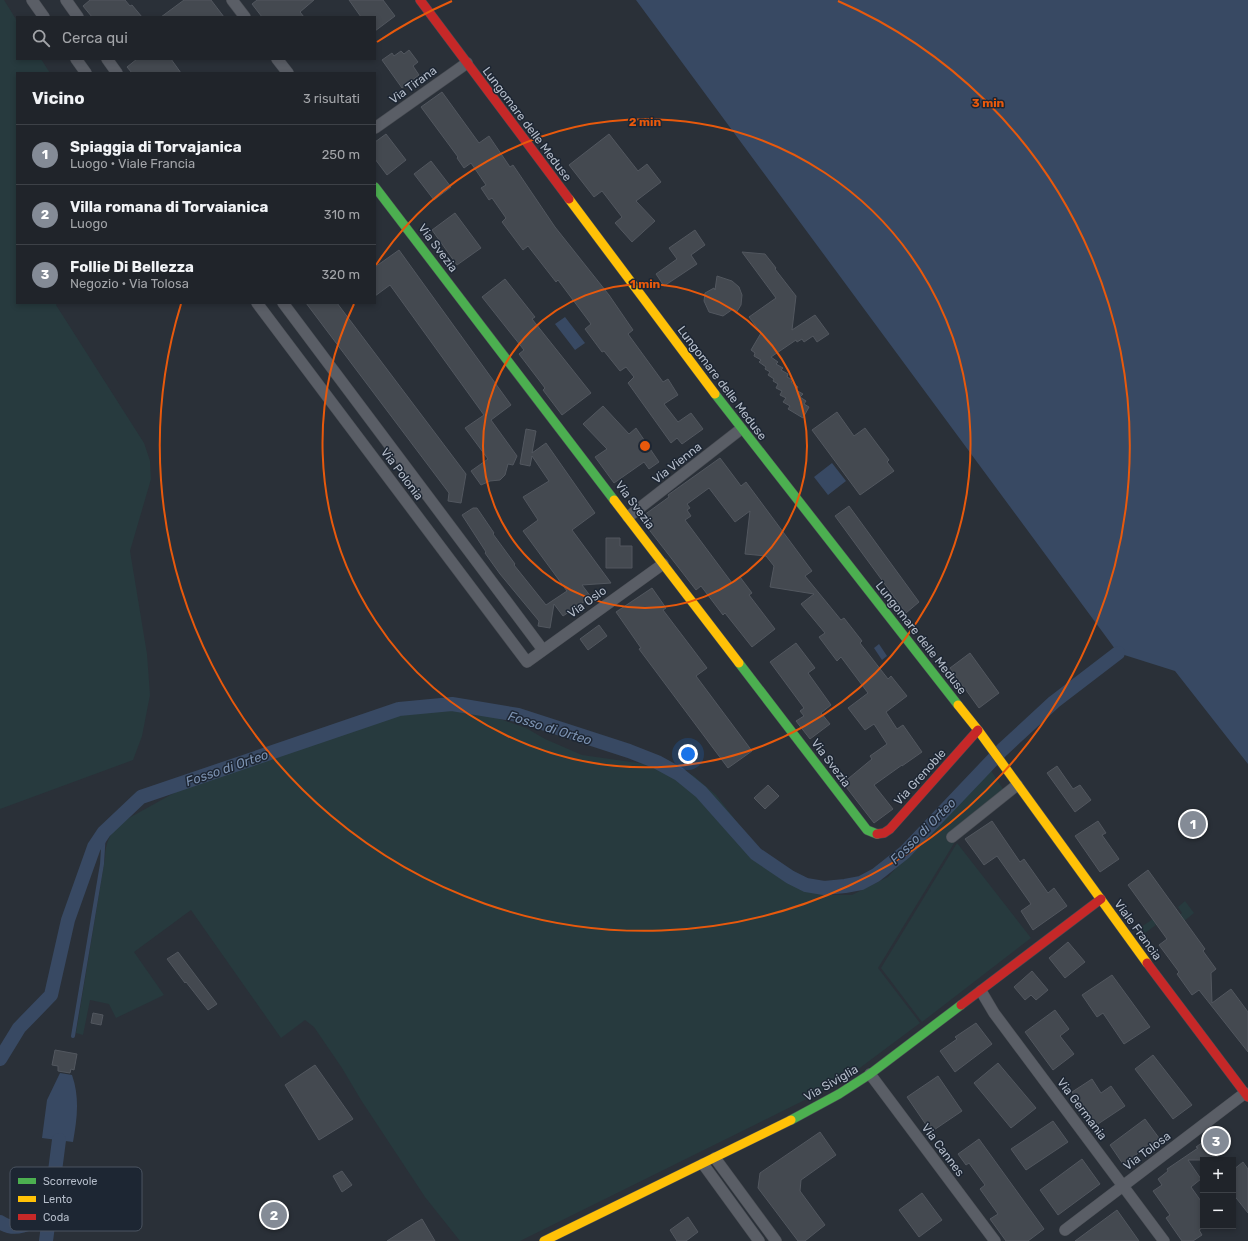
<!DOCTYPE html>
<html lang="it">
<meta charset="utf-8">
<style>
body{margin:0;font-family:Rubik,sans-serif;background:#282c32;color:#f1f3f6}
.controls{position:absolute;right:12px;bottom:12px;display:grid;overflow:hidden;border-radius:0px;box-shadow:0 2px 6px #0003}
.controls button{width:36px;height:36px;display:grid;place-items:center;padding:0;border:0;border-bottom:1px solid #3d4147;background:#20242a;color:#f1f3f6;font:20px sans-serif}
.you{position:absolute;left:688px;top:754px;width:14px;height:14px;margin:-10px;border:3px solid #fff;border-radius:50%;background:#1a73e8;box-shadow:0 0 0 6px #1a73e833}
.badge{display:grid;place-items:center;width:26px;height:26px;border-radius:50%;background:#848b96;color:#fff;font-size:13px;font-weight:700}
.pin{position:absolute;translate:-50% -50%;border:2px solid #fff;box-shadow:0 1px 4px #0006}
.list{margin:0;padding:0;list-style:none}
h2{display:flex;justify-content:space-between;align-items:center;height:52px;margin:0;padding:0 16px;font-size:17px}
h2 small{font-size:13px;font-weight:400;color:#a2a4a8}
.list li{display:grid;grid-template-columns:26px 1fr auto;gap:12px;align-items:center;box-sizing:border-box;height:60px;padding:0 16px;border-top:1px solid #3d4147}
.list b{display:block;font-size:15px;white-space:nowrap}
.list p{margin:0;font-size:13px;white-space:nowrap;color:#a2a4a8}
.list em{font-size:13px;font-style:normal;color:#a2a4a8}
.icon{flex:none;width:22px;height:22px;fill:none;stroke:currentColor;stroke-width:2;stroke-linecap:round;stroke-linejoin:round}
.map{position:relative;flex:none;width:1248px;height:1241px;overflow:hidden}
.search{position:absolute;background:#20242a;box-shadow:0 2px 6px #0003;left:16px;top:16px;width:360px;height:44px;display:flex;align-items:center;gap:10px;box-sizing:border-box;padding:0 14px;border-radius:0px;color:#a2a4a8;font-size:15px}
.panel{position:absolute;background:#20242a;box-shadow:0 2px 6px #0003;left:16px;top:72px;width:360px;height:232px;border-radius:0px}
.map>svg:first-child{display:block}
</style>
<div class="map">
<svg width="1248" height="1241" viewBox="0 0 1248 1241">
<rect width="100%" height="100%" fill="#2a3038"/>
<path fill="#273a3e" d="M0,0h4l13,21v38h24l9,14h-33v230h40l-1,2 88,138 6,18 1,18 -21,72 17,103 3,41 -8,41 -9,24 -133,49z
M441,709l36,3 26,8 23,8 19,11 37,16 70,10 18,1 12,4 12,6 22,19 48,62 19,17 27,17 20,4h22l36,-18 36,-41 66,-67 15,23 -49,48 -78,128 42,55 -79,59 -321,159h-60l-35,-44 -64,-97 -19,-32 -28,-41 -9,-7 -24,18 -90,-128 -57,42 30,43 -48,23 -7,-14 -19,-4 -7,35 -7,-2 29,-175c0,-15 5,-24 15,-35l63,-35 28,-12 28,-17 47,-18 27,-9 50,-8 39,-12z
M957,843l74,95 -109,84 -41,-54z
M1185,901l9,12 -16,13 -5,-7 9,-6 -4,-6z
M1153,919l3,6 -11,8 -4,-6z"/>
<path fill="#384963" d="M636,0h612v764l-73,-93 -57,-18z
M565,317l20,26 -10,7 -20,-26z
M832,463l14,18 -18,14 -14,-18z
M879,644l8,12 -5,4 -8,-12z
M60,1073l12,2c8,23 5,44 1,67l-31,-4 5,-38z"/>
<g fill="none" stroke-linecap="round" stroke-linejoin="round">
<path stroke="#384963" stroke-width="4" d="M73,1036l29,-172 2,-32"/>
<path stroke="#384963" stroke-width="14" d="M0,1059l19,-31 32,-33 17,-75 26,-73 10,-15 37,-35 258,-88 53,-5 66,11 111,36 28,11 22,12 22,18 55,62 34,23 16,8 18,3 21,-2 16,-3 15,-8 29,-23 97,-102 52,-48 64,-49
M0,1222c17,12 34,-1 50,-10
M46,1241l13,-101"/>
</g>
<path fill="#444950" stroke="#52575f" d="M90,0h35l5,6 2,-1 10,12h-50l-9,-11z
M184,0h27l13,17h-63z
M257,0h57l-14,12 4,5h-42l-10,-13z
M349,0h34l12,16 -20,15v-14h-14z
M409,50l9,12 -5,4 6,9 -17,13 -20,-28 10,-7 2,3 7,-5 3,3z
M137,59h34l10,14h-49l-5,-6z
M442,92l37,51 10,-7 21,31 3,-2 42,62 54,68 24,35 -5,4 35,48 5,-3 10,16 -14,9 14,18 13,-9 12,16 -21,15 -5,-6 -6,5 -43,-60 6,-6 -8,-10 -6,4 -16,-20 -2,1 -17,-23 6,-5 -33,-44 -2,2 -28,-36 -5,4 -21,-28 4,-4 -14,-20 -3,2 -8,-12 5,-3 -15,-22 -7,5 -7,-10 1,-1 -37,-50z
M386,134l20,26 -19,15 -12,-16v-17z
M609,134l29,37 9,-7 14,18 -25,19 19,20 -23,21 -17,-19 7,-6 -20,-26 -8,6 -25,-32z
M431,161l20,26 -17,13 -20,-26z
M455,213l26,35 -24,17 -25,-35z
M695,230l10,15 -14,10 6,9 -33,22 -8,-12 21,-15 -8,-11z
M399,250l112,155 -20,15 26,36 -4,9 -5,-1 -3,11 -5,5 -10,1 -9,4 -10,-14 17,-12 -23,-31 19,-13 -94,-130 -15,11v-29z
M742,252l23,2 11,14 -1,1 21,27 -4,34 23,-15 14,19 -12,8 -4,-6 -9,6 -2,-3 -5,3 -1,-2 -25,17 7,5 -2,2 7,4 -2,2 7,4 -1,3 6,3 -2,2 7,5 -2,3 7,4 -3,3 6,4 -2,3 5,3 -6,11 -15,-9 2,-3 -7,-4 3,-4 -6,-3 2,-4 -6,-3 2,-4 -5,-3 1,-2 -6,-4 2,-3 -5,-3 1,-2 -7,-5 2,-2 -7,-4 1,-3 -4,-3 10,-17 -12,-16 27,-19z
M717,276l15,5 7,6 3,8 -1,10 -5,8 -3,-4 -10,7 -14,-4 -5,-11 1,-8 9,-5 1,2z
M505,279l30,38 -3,2 59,74 -29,22 -19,-25 2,-2 -26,-34 5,-4 -42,-53z
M306,303h31l129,171 -5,29 -13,-2 1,-8z
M603,406l26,28 7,-6 23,34 -10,7 -5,-7 -30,21 -19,-26 12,-8 -24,-25z
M837,412l17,24 11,-8 24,32 -2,2 7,9 -34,24 -48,-65z
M526,429l10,2 -4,22 14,-10 49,70 -23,17 39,53 -29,2 9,12 -28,19 -9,-12 -4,24 -12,-2 1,-5 -39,-47 -15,-21 1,-1 -24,-37 11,-7h4l17,25 -1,1 22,30 -1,1 32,40 21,-14 -44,-60 15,-11 -15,-23 26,-16 -17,-25 -2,10 -10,-2z
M720,458l21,28 5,-4 66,89 -7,5 36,44 3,-2 18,23 -2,2 28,36 3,-3 16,20 -21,16 11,17 6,-4 19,27 -20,14v-1l-28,20 19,24 -19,14 -31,-40 29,-24 -2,-3 17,-12 -13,-20 -9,6 -17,-22 20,-15 -27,-36 -4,4 -18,-24 6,-4 -24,-29 13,-10 -44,-7 4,-21 -8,-10 -21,-2 5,-43 -15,11 -26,-34 -22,16 3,4 -3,2 4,6 -6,4 47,63 8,-6 12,16 -3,2 26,34 -23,18 -27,-34 -2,2 -22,-29 -5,4 -56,-72 29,-21 -1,-2z
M849,506l70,96 -13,11 -71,-97z
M606,538h14v8h12v22h-26z
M652,588l14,20 -3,2 44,58 -11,8 56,75 -24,17 -89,-119 2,-1 -25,-36z
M599,625l8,11 -19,14 -8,-11z
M796,643l19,25 -7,5 23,32 -10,8 9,11 -20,15 -14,-18 8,-5 -4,-5 4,-3 -34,-46z
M970,653l29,40 -20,15 -29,-40z
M1057,766l16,23 7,-4 11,15 -16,12 -28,-39z
M768,785l11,11 -14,13 -11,-11z
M992,821l28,41 4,-3 24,34 6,-5 13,18 -34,24 -12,-19 10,-7 -34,-48 -13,9 -19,-26z
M1098,821l8,12 -4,2 17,24 -19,13 -25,-36z
M1148,870l57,79 -2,2 13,18 -5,4 1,30 19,-14 17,23v40l-49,-62 -7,5 -15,-21 2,-2 -20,-27 8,-6 -39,-54z
M1068,942l17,20 -20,16 -16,-20z
M178,952l39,52 -9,6 -22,-28 -1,1 -18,-24z
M1032,971l16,19 -12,10 -5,-5 -6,5 -11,-13z
M1112,975l38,52 -26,17 -21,-31 -6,4 -15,-22z
M1055,1010l14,19 -9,7 14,18 -21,16 -28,-38z
M93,1013l10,2 -2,10 -10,-2z
M976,1023l16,21 -37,28 -15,-21 17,-12 -2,-2z
M55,1050l22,4 -3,16 -3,-1 -1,4 -12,-2v-5l-6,-1z
M1153,1055l39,50 -19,14 -38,-50z
M998,1063l38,45 -25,20 -37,-45z
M315,1065l38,54 -34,21 -34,-55z
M938,1076l24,35 -31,21 -24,-35z
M1092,1079l9,14 10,-7 14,20 -30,20 -23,-34z
M1145,1119l14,19 -36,26 -13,-19z
M1053,1121l15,21 -42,28 -15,-21z
M1218,1131l7,11 -5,3 3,4 -7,5 4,6h-32l13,19 -10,8 12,17v23l-4,3 3,5 -9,6h-11l-16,-23 4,-3 -17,-24 9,-6 -4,-6 10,-8 -1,-2 31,-21 -2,-1z
M820,1132l16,23 -35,25 -1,11 25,34 -20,16h-7l-40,-53 2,-15z
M979,1139l65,90 -16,12h-22l-16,-22 8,-5 -18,-25 5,-4 -16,-22 -3,2 -8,-11z
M1082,1159l18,25 -42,31 -18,-25z
M1243,1162l5,7v44l-15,-19v-24z
M342,1171l10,14 -10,7 -9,-16z
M922,1193l20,27 -23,17 -20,-27z
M1117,1210l22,31h-64z
M688,1217l10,15 -12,9h-9l-7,-11z
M422,1219l13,22h-48l28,-18z"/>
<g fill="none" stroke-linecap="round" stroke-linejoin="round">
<g stroke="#484c53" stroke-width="12">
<path id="street" d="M32,0l12,17
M66,0l12,17
M232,0l13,17
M76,59l10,14
M107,59l10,14
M277,59l11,14
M375,128l92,-65
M257,303l270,359 136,-98
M283,303l260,347
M628,517l113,-88
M952,837l65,-52
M981,991l13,22 170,228
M870,1074l125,167
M715,1158l61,83
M703,1164l56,77
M1065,1230l180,-137"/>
</g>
<g stroke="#484c53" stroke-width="10">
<path id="fast" d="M375,187l239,313
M715,394l243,311
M739,663l128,167 10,4
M791,1120l48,-26 31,-20 91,-69"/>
</g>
<g stroke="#484c53" stroke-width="10">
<path id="slow" d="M569,199l146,195
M614,500l125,163
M958,705l20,25 169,233
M544,1241l247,-121"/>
</g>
<g stroke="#484c53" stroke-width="10">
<path id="jam" d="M420,0l149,199
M877,834l7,-1 6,-4 88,-99
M1147,963l101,134
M961,1005l140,-106"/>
</g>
<use href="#street" stroke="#5a5e66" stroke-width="11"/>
<use href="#fast" stroke="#4caf50" stroke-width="9"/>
<use href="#slow" stroke="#ffc107" stroke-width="9"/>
<use href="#jam" stroke="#c62828" stroke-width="9"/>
</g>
<g fill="none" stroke="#e8590c" stroke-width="2">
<circle cx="645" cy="446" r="162"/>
<path d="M376 265A324 324 0 1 1 354 304"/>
<path d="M377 42A485 485 0 0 1 452 1M838 1A485 485 0 1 1 181 304"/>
</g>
<g text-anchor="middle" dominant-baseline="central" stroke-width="3" stroke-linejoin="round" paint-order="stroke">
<g font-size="12" fill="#b4bcc9" stroke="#1d2633">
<text transform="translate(413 85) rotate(-36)">Via Tirana</text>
<text transform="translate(527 124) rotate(53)">Lungomare delle Meduse</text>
<text transform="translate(438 248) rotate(53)">Via Svezia</text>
<text transform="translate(722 383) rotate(53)">Lungomare delle Meduse</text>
<text transform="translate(677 463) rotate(-38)">Via Vienna</text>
<text transform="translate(402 474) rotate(53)">Via Polonia</text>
<text transform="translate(635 505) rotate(53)">Via Svezia</text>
<text transform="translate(587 602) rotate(-36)">Via Oslo</text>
<text transform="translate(921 638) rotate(52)">Lungomare delle Meduse</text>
<text transform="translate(831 763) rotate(53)">Via Svezia</text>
<text transform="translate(920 777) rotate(-48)">Via Grenoble</text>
<text transform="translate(1138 930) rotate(54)">Viale Francia</text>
<text transform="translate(831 1083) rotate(-30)">Via Siviglia</text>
<text transform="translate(1082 1109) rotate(53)">Via Germania</text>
<text transform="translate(943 1150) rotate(53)">Via Cannes</text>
<text transform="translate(1147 1151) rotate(-37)">Via Tolosa</text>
</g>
<g font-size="13" font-style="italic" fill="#7c92b1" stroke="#1d2633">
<text transform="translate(550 728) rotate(17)">Fosso di Orteo</text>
<text transform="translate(227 768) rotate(-19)">Fosso di Orteo</text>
<text transform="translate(923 831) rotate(-45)">Fosso di Orteo</text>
</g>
</g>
<rect x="10" y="1167" width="132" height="64" rx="6" fill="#1d2633" stroke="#4a5360" stroke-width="1"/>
<rect x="18" y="1178" width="18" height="6" fill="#4caf50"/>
<rect x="18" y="1196" width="18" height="6" fill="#ffc107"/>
<rect x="18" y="1214" width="18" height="6" fill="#c62828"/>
<g font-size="11" fill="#b4bcc9">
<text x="43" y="1185">Scorrevole</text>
<text x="43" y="1203">Lento</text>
<text x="43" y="1221">Coda</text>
</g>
<circle cx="645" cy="446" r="6" fill="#e8590c" stroke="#1d2633" stroke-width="2"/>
<g font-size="12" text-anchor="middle" font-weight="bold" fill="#e8590c" stroke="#1d2633" stroke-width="3" stroke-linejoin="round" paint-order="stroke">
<text x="988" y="107">3 min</text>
<text x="645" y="126">2 min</text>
<text x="645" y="288">1 min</text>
</g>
</svg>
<div class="controls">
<button>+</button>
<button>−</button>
</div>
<div class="you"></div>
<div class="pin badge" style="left:1193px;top:824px">1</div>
<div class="pin badge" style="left:274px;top:1215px">2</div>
<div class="pin badge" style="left:1216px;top:1141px">3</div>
<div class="search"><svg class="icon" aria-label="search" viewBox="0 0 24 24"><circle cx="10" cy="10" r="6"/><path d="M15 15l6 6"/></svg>Cerca qui</div>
<section class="panel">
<h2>Vicino<small>3 risultati</small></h2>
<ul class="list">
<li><span class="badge">1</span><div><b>Spiaggia di Torvajanica</b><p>Luogo · Viale Francia</p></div><em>250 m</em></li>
<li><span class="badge">2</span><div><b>Villa romana di Torvaianica</b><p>Luogo</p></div><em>310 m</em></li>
<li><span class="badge">3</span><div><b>Follie Di Bellezza</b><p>Negozio · Via Tolosa</p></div><em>320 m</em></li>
</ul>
</section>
</div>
